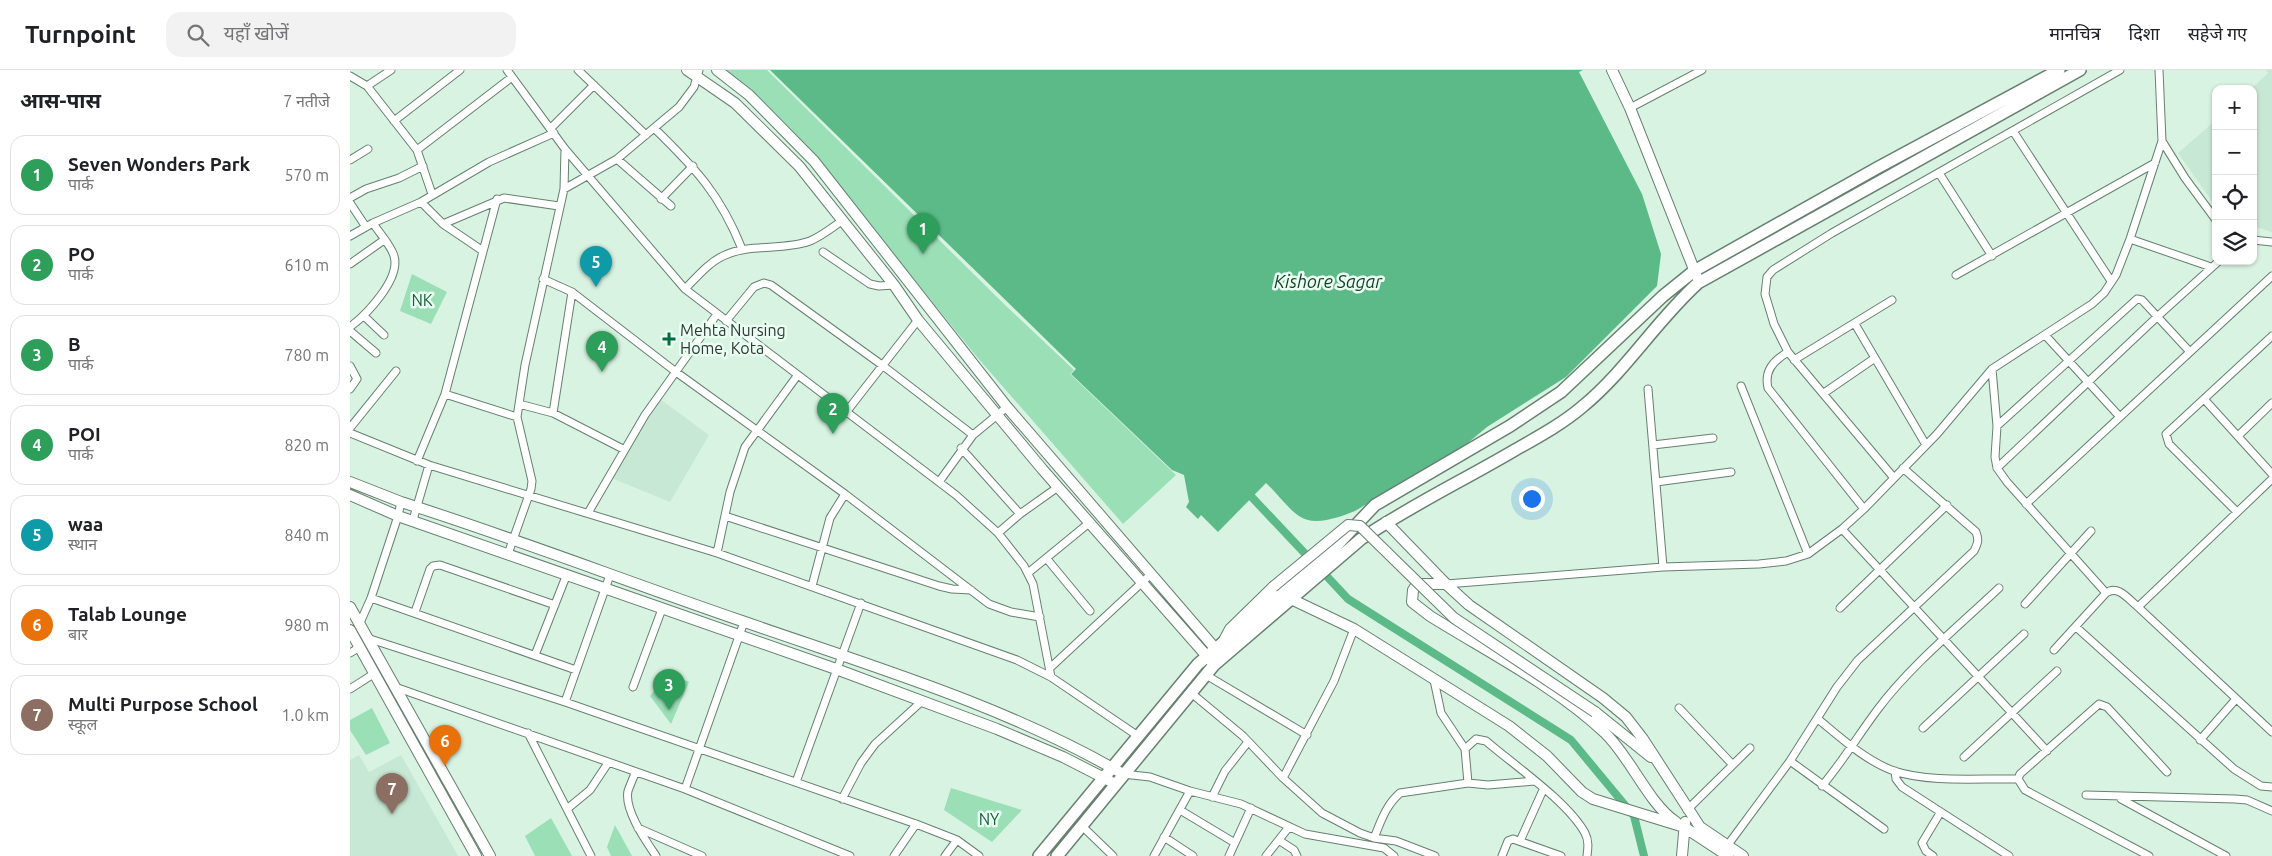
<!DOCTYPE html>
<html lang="hi">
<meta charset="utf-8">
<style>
body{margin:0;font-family:Ubuntu,"Noto Sans Devanagari",sans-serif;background:#f2f2f2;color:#202124}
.controls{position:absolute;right:15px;top:15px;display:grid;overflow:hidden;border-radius:10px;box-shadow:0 1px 4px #0004}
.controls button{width:45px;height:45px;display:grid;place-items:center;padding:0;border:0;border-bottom:1px solid #e0e0e0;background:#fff;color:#202124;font:25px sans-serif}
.you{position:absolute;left:1181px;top:428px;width:18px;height:18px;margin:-12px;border:4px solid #fff;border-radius:50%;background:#1a73e8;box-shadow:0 0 0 8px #1a73e833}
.badge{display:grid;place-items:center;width:32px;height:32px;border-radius:50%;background:#0b8043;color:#fff;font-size:16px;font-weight:700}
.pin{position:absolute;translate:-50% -41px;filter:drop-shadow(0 1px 2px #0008)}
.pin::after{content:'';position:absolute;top:26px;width:18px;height:15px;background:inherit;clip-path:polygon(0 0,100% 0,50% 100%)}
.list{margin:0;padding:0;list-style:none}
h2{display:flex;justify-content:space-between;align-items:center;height:65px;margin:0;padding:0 20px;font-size:21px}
h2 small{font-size:16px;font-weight:400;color:#757577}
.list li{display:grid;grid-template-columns:32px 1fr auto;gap:15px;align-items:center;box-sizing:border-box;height:80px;margin:0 10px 10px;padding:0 10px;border:1px solid #e0e0e0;border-radius:15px}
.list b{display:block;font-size:19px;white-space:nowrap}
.list p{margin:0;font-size:16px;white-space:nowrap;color:#757577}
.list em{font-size:16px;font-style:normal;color:#757577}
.icon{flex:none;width:28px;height:28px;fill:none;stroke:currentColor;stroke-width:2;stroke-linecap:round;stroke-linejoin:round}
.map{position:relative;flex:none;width:1922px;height:786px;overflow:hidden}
header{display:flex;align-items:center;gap:30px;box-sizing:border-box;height:70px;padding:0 25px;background:#fff;border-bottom:1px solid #e0e0e0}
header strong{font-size:24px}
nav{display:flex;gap:28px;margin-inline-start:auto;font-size:18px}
.search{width:350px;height:45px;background:#f2f2f2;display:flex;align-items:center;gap:12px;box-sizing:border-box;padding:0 18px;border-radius:15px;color:#757577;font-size:19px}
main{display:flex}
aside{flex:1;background:#fff}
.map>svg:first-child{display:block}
</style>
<header>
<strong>Turnpoint</strong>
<div class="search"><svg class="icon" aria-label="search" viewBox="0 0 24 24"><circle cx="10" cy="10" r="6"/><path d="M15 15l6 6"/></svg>यहाँ खोजें</div>
<nav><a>मानचित्र</a><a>दिशा</a><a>सहेजे गए</a></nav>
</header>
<main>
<aside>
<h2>आस-पास<small>7 नतीजे</small></h2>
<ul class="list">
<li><span class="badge" style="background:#2e9e5b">1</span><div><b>Seven Wonders Park</b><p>पार्क</p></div><em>570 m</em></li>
<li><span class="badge" style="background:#2e9e5b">2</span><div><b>PO</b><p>पार्क</p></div><em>610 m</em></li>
<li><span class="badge" style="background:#2e9e5b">3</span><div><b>B</b><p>पार्क</p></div><em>780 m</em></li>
<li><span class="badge" style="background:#2e9e5b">4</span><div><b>POI</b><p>पार्क</p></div><em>820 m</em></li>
<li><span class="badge" style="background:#0f9aa8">5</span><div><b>waa</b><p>स्थान</p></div><em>840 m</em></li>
<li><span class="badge" style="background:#e8710a">6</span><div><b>Talab Lounge</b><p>बार</p></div><em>980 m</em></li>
<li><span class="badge" style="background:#8d6e63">7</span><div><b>Multi Purpose School</b><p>स्कूल</p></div><em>1.0 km</em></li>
</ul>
</aside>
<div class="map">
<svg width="1922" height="786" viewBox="0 0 1922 786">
<rect width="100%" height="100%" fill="#d8f3e2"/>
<path fill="#c7e8d4" d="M1916,0h6v162l-19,-6v-137h-2l17,-16z
M1866,50v87l-38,-54z
M310,329l49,36 -39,67 -61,-25z
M9,685l10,17 32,-17 57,101h-108v-96z"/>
<path fill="#9bdfb7" d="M375,0h42l237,234 70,66 -4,4 106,101 -53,49 -146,-167 -125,-154 -28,-37 -45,-47z
M62,204l35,18 -16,32 -31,-13z
M318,603l21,9 -18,42 -21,-28z
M22,638l18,35 -24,12 -16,-25v-10z
M601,718l71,22 -30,32 -48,-32z
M201,748l21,38h-37l-10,-20z
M265,755l17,31h-21l-4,-9z"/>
<path fill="#5bba88" d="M420,0h813l-4,2 63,122 19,60 -4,32 -91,91 -79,50 -24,20 -108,64c-15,6 -41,16 -56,5 -12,-8 -22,-23 -33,-33l-48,49 -17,-17 -3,4 -12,-12 3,-5 -5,-27 -12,-5 -101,-96 5,-5z"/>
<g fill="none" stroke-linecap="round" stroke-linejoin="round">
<path stroke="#5bba88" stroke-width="8" d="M896,421l66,70
M970,499l28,30 223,141 63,76 10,40"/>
<g stroke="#678071" stroke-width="9">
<path id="street" d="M157,0l58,79 120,140 271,206 42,38 26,33 9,18 18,93
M228,0l68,65
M0,6l17,10 50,64 15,44
M17,16l24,-16
M1280,38l72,-38
M44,51l66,-51
M201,58l43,-43
M304,58c42,41 66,66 88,121
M1663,61l98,150
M1812,71l23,37 31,42
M67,80l95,-73
M267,89l54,47
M0,90l18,-11
M1589,103l53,83
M214,119l53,-30 62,-52 15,-20 5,-17
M0,128l16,-9 33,-11 24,-12
M311,129l32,-33
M71,132l22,22 40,27
M0,133l16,24
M93,154l61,-26 55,8
M0,166l23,-13 48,-21 68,-40 65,-29
M1780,169l81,28
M1903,170l19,2
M473,182l47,32 9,2 15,-1
M0,194l34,-24
M1606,205l199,-112
M193,209l29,13 104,80 169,122 144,110 22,8 29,5
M335,219c11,-11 23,-26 38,-33 27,-13 59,-5 87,-15 12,-5 23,-14 33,-21
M15,247l19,18
M376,251l28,-34 10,-4 7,2 111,80 91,70
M1505,254l71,121
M0,257c16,-12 51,-48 44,-71 -3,-11 -15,-23 -21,-33
M0,261l26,22
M1695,265l75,82
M1438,282c-15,9 -24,19 -20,36l96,121
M1444,290l98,-60
M0,296l7,13 -7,10
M1642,299l5,57 -2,31 2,11 10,14 99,111
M1391,316l67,168
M1298,319l15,178
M1474,323l51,-35
M95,324l72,23
M1854,329l68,75
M169,334l34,9 70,36
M497,341l71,-91
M203,343l19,-121
M1647,356l140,-127 5,1 48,52
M0,358l46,-57
M0,363l79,32 288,88 300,107 34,17 87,59
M1888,366l34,-33
M1303,375l60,-7
M611,378l59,66
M67,391l28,-67 52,-195
M1647,398l161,-152 61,-55
M1544,408l-106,-126 -14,-28 -9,-30 2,-17 6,-7 59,-37 288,-163
M589,412l34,-47 34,-28
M1306,412l75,-10
M1676,434l246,-228
M1887,442l-68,-68 -3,-10 106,-98
M238,443l57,-98 72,-101
M375,446l214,70 13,3 19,1
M63,450l16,-55
M1492,459l205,222
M648,463l22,-19 38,-27
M367,483l13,-61 15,-45 52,-71
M158,484l23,-65 1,-8 -15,-64 8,-52 39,-176 1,-40
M697,489l43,52
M678,503l61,-50
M1096,514l217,-17 96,-3 27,-3 22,-7 34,-25 22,-20 73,-75 55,-65 100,-65 12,-11 12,-18 14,-36 32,-98 -3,-71
M462,516l18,-68 15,-24
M21,528l205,72
M1675,534l66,-73
M1788,537l134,-128
M1490,538l107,-103
M65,542l15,-43 3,-3 7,-1 115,40
M9,555l12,-27 27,-82 3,-14
M1726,557l158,142 27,17 11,1
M17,568l198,64 351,122 41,16 22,16
M1704,580l52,-57c12,-9 23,7 32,14l134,125
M0,583l10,-6
M185,585l32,-81
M701,597l99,-92
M856,605l101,60
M1084,610l7,33 24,36 3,34
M45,617l290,102 165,67
M283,617l29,-78
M0,619l25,-16
M840,622l53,44 40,42 39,35 38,20 14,5 22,3 39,15
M215,632l45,-127
M1329,638l53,56
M1468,649c23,19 48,42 76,52 36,12 86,7 124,8
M1573,658l101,-94
M178,663l63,123
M1850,670l36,-41
M1115,679l11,-10 10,2c29,25 81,60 99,92 4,8 3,15 2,23
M1614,687l93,-86
M1440,691l94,68
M1545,701l1,8 6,8 107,69
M285,703c-2,6 -5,12 -7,18 -4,19 18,50 28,65
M773,704l27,3 40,14 51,13 64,30 79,14 10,8
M933,708l51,-97 20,-52
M446,712l65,-179
M1472,716c21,-25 37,-52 56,-77 31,-42 83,-85 121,-121
M335,719l59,-167
M1736,725l149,4 12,1 25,11
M862,727l13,-26 23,-29
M492,729l19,-36 14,-19 46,-42
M1771,729l105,57
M217,739l23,-19 18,-27
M830,740l55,33
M1337,740l63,-62
M732,756l31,30
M288,758l64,28
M814,767l29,19
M1024,768c7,-17 12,-33 26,-45l68,-10 20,2 46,-4
M930,771l14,9 3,6
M1170,771l23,-51
M1377,776l63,-85 47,-74 21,-27 116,-109c4,-8 5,-11 2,-19l-73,-64
M544,786l22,-32
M595,786l12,-16
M804,786l36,-65
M879,786l22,-48
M916,786l23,-29
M1152,786l6,-15 5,-2 48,17
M1583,786l-7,-5 -4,-8 18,-30
M1799,786l-124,-66 -7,-11 2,-5 79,-70 8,3 60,65"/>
</g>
<g stroke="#678071" stroke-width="12">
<path id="secondary" d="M337,0l48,33 64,63 95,119 24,35 125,150 169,192
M367,0l32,25 65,66 193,246 213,247
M1262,0l18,38 67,169
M0,412l51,20c114,36 227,80 341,119 129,45 262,84 381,153
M0,425l48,21 438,153 161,60 66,28 47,24
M1036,452l60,62 23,21 134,93 23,19 17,22 57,88 43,29
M1096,514h-29l-4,6 -1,12 18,14c56,35 127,71 175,117 26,25 43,70 71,89
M941,529l63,30 155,97 38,30 35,36 11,7 91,28 44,29
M0,537l140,249
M0,560l126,226
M873,572l7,-13 43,-42
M1245,642l56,45
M1332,786l3,-34"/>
</g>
<g stroke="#678071" stroke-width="14">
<path id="primary" d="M689,786l159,-192 138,-118 39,-41 135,-79 51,-34 102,-96 31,-25 183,-103 182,-98
M707,786l157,-191 147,-126c49,-33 103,-59 154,-89 23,-13 47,-26 67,-43 44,-36 74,-86 116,-124l382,-213"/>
</g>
<use href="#street" stroke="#fff" stroke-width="7"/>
<use href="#secondary" stroke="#fff" stroke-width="10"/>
<use href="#primary" stroke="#fff" stroke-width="11"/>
<g stroke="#678071" stroke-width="12" stroke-linecap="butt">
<path id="secondary-bridge" d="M923,517l75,-62 12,1 94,92 141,94"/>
</g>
<use href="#secondary-bridge" stroke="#fff" stroke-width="10"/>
</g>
<path fill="#016b42" stroke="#e9fff1" stroke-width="2" d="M316.5 261.5h5v5h5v5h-5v5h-5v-5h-5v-5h5z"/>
<g text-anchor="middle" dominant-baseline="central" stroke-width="5" stroke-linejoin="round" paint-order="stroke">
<g font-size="16" fill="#1a603f" stroke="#e9fff1">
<text x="72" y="230">NK</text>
<text x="639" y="749">NY</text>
</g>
<g font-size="16" fill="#303a34" stroke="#e9fff1" text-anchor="start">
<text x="330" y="260">Mehta Nursing<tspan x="330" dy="18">Home, Kota</tspan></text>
</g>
<g font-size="18" font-style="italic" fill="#143d28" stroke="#e9fff1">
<text x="978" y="211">Kishore Sagar</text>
</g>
</g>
</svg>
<div class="controls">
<button>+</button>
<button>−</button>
<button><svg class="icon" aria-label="locate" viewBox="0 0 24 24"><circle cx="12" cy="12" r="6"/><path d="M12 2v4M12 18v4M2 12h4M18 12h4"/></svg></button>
<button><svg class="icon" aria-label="layers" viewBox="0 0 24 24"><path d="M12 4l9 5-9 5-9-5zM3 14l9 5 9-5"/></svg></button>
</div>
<div class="you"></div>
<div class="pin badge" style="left:573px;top:184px;background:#2e9e5b">1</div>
<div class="pin badge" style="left:483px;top:364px;background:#2e9e5b">2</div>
<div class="pin badge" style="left:319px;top:640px;background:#2e9e5b">3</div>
<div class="pin badge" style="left:252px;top:302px;background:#2e9e5b">4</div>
<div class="pin badge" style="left:246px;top:217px;background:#0f9aa8">5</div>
<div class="pin badge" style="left:95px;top:696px;background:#e8710a">6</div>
<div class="pin badge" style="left:42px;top:744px;background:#8d6e63">7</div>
</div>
</main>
